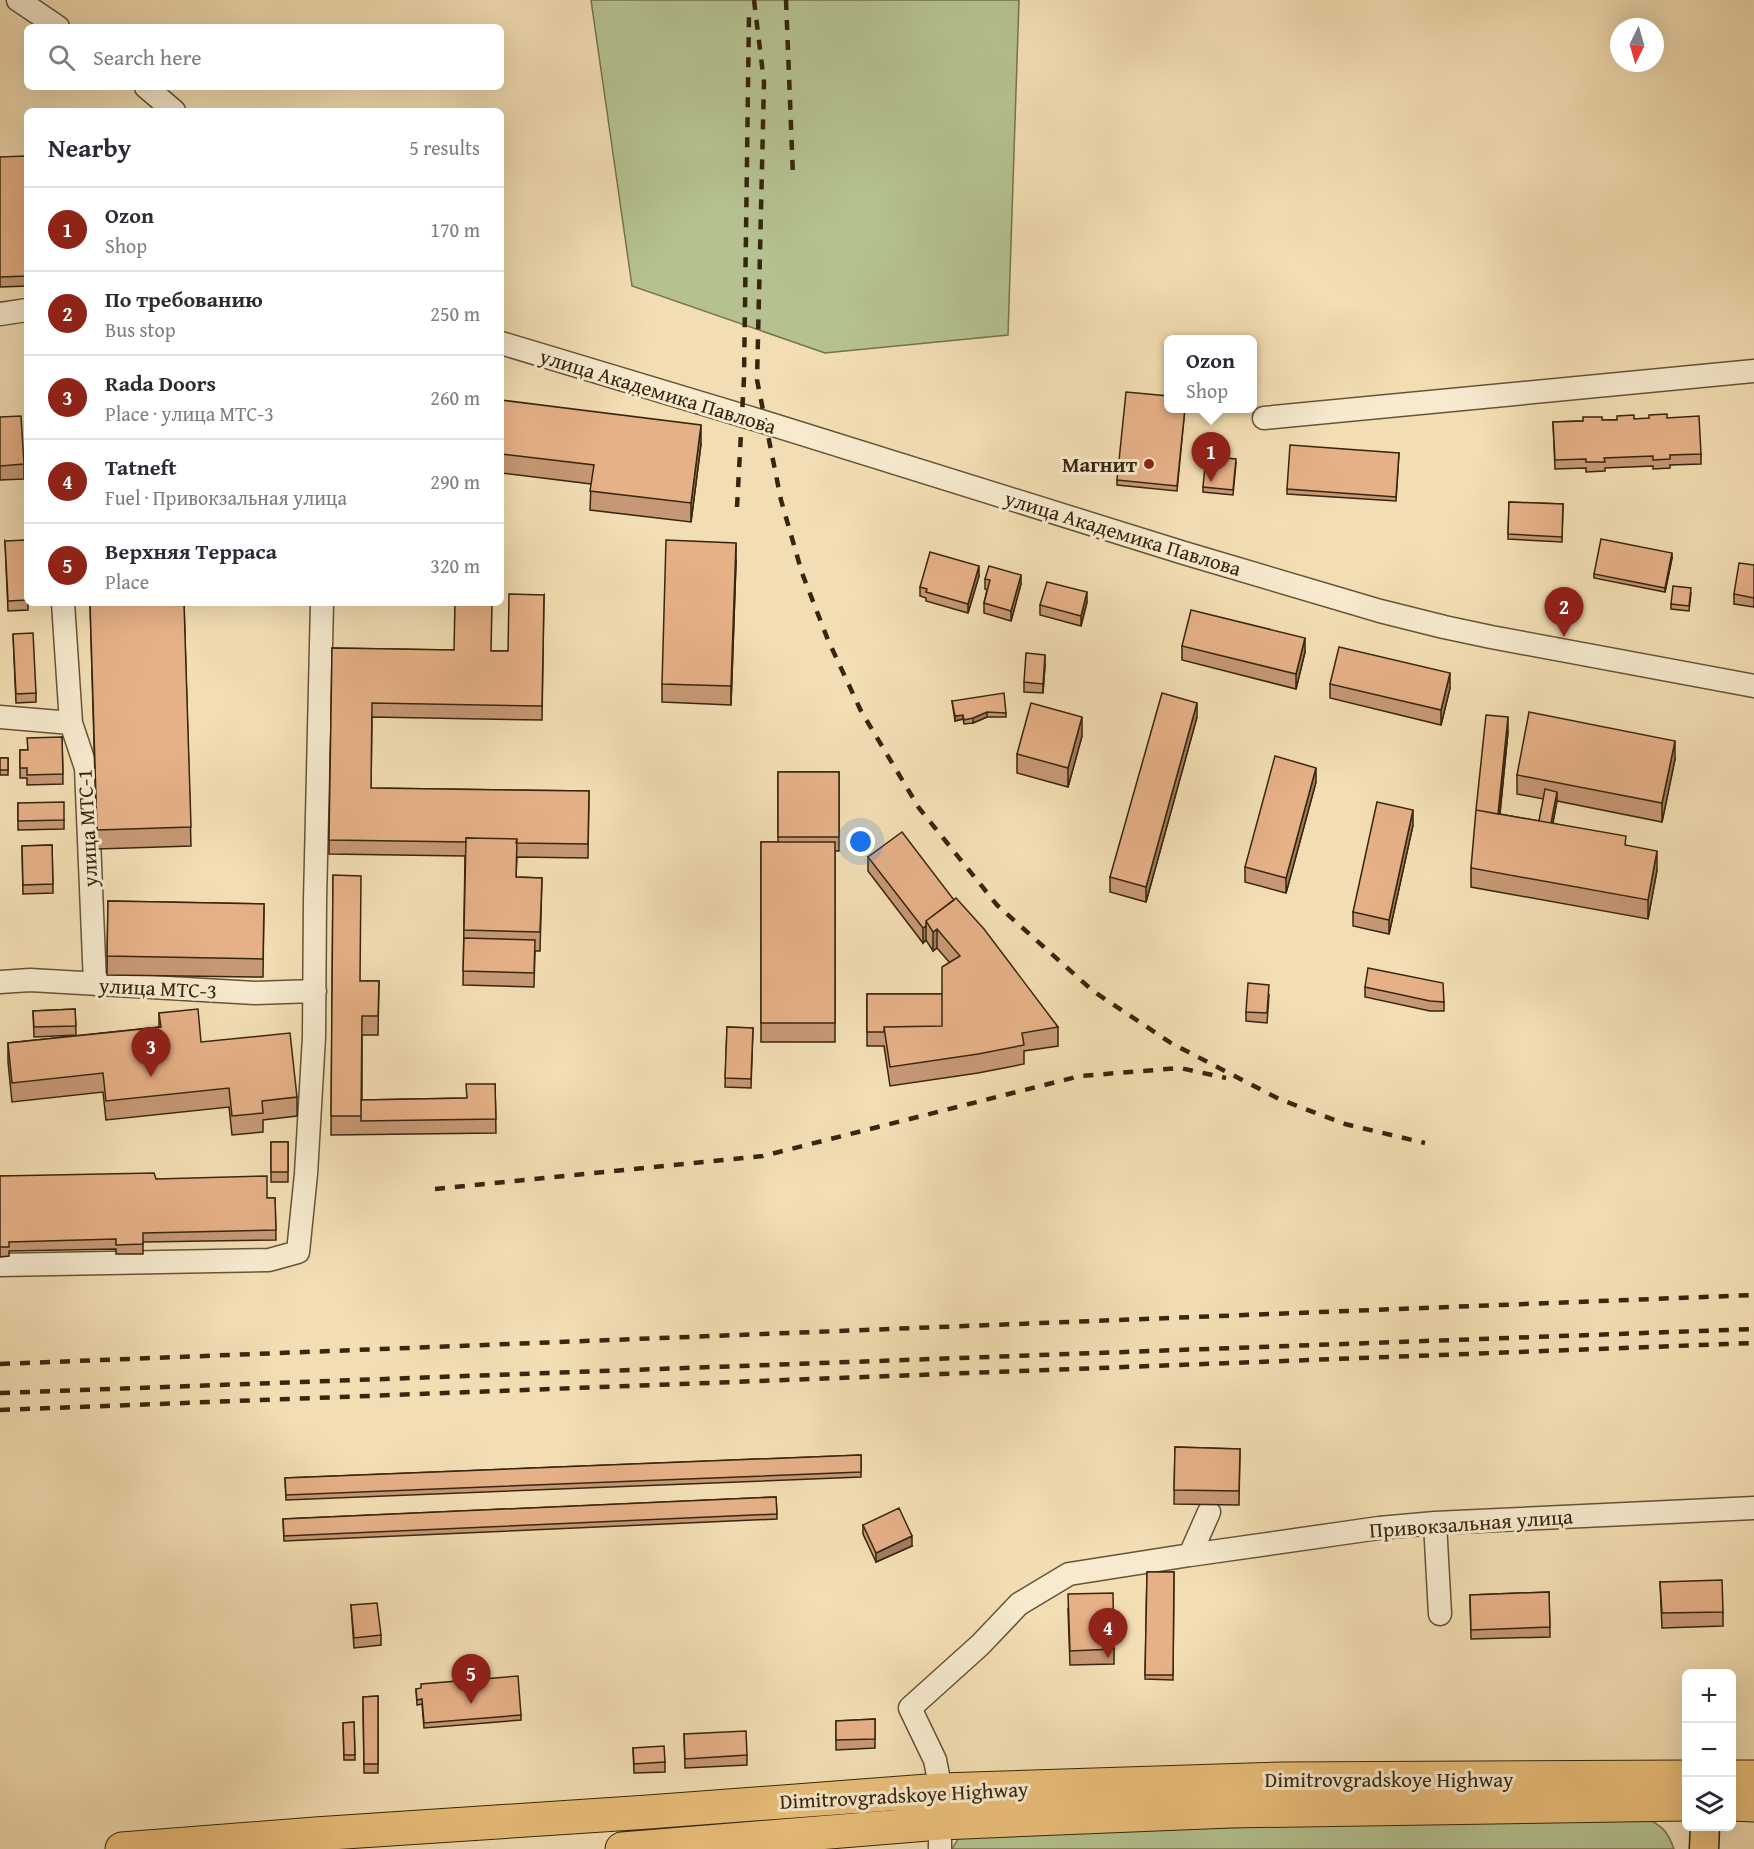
<!DOCTYPE html>
<meta charset="utf-8">
<style>
body{margin:0;font-family:"Gentium Book Plus",serif;background:#f2f2f3;color:#2b2b33}
.controls{position:absolute;right:18px;bottom:18px;display:grid;overflow:hidden;border-radius:9px;box-shadow:0 6px 24px #0002}
.controls button{width:54px;height:54px;display:grid;place-items:center;padding:0;border:0;border-bottom:2px solid #e1e1e2;background:#fff;color:#2b2b33;font:30px sans-serif}
.compass{position:absolute;left:1610px;top:18px;width:54px;height:54px;border-radius:50%;background:#fff;box-shadow:0 6px 24px #0002;rotate:185deg}
.you{position:absolute;left:861px;top:842px;width:21px;height:21px;margin:-15px;border:4px solid #fff;border-radius:50%;background:#1a73e8;box-shadow:0 0 0 9px #1a73e833}
.badge{display:grid;place-items:center;width:39px;height:39px;border-radius:50%;background:#8f2418;color:#fff;font-size:20px;font-weight:700}
.pin{position:absolute;translate:-50% -50px;filter:drop-shadow(0 2px 3px #0008)}
.pin::after{content:'';position:absolute;top:32px;width:21px;height:18px;background:inherit;clip-path:polygon(0 0,100% 0,50% 100%)}
.popup{position:absolute;left:1164px;top:335px;width:93px;height:78px;box-sizing:border-box;display:grid;place-content:center;border-radius:9px;background:#fff;filter:drop-shadow(0 2px 4px #0005);font-size:20px;white-space:nowrap;color:#7c7c81}
.popup b{font-size:22px;color:#2b2b33}
.popup::after{content:'';position:absolute;left:50%;top:100%;margin-left:-12px;border:12px solid transparent;border-top-color:#fff}
.list{margin:0;padding:0;list-style:none}
h2{display:flex;justify-content:space-between;align-items:center;height:78px;margin:0;padding:0 24px;font-size:26px}
h2 small{font-size:20px;font-weight:400;color:#7c7c81}
.list li{display:grid;grid-template-columns:39px 1fr auto;gap:18px;align-items:center;box-sizing:border-box;height:84px;padding:0 24px;border-top:2px solid #e1e1e2}
.list b{display:block;font-size:22px;white-space:nowrap}
.list p{margin:0;font-size:20px;white-space:nowrap;color:#7c7c81}
.list em{font-size:20px;font-style:normal;color:#7c7c81}
.icon{flex:none;width:33px;height:33px;fill:none;stroke:currentColor;stroke-width:2;stroke-linecap:round;stroke-linejoin:round}
.map{position:relative;flex:none;width:1754px;height:1849px;overflow:hidden}
.search{position:absolute;background:#fff;box-shadow:0 6px 24px #0002;left:24px;top:24px;width:480px;height:66px;display:flex;align-items:center;gap:15px;box-sizing:border-box;padding:0 21px;border-radius:9px;color:#7c7c81;font-size:22px}
.panel{position:absolute;background:#fff;box-shadow:0 6px 24px #0002;left:24px;top:108px;width:480px;height:498px;border-radius:9px}
.map>svg:first-child{display:block}
</style>
<div class="map">
<svg width="1754" height="1849" viewBox="0 0 1754 1849">
<rect width="100%" height="100%" fill="#f3deb3"/>
<filter id="stains"><feTurbulence type="fractalNoise" baseFrequency=".00333" numOctaves="4"/><feColorMatrix values="0 0 0 0 .2 0 0 0 0 .09 0 0 0 0 .02 0 0 0 .5 -.17"/></filter>
<radialGradient id="worn" r=".72"><stop offset=".6" stop-color="#630" stop-opacity="0"/><stop offset="1" stop-color="#630" stop-opacity=".3"/></radialGradient>
<path fill="#b5c290" stroke="#76744f" stroke-width="1.5" d="M591,0h428l-11,335 -183,18 -193,-67z
M1645,1817c18,10 22,13 29,32h-722l6,-10 14,-5z"/>
<g fill="none" stroke-linecap="round" stroke-linejoin="round">
<g stroke="#665437" stroke-width="25">
<path id="minor" d="M18,0l40,27
M146,87l28,24
M0,314l27,-4
M501,343l263,79 420,131 196,58 64,16 47,10 263,49
M1264,418l490,-47
M63,603l8,120 15,45 9,216
M0,717l71,6
M0,982l30,-2 225,13 60,-2
M0,1265l269,-5 29,-8 8,-78 8,-137 1,-136 7,-298
M1435,1523l5,91
M1190,1555l189,-27 56,-5 319,-15
M941,1790l-6,-30 -25,-52 70,-63 39,-41 50,-30 121,-19 19,-43
M940,1823v26"/>
</g>
<g stroke="#37260e" stroke-width="31">
<path id="major" d="M1704,1849l1,-23"/>
</g>
<g stroke="#37260e" stroke-width="35">
<path id="highway" d="M1732,1777h22
M1732,1804l22,1
M122,1849l193,-15 333,-22 293,-22 340,-11 405,-2
M622,1849l318,-26 290,-12 456,-7"/>
</g>
<use href="#minor" stroke="#f7eace" stroke-width="22"/>
<use href="#major" stroke="#eabf7a" stroke-width="28"/>
<use href="#highway" stroke="#eabf7a" stroke-width="33"/>
<path stroke="#37260e" stroke-width="4.5" stroke-dasharray="10 10" stroke-linecap="butt" d="M754,0l10,82 -7,298 24,120 21,73 26,67 33,71 58,97 78,97 96,86 78,52 108,56 66,25 80,19
M786,0l7,176
M737,507l7,-129 5,-363
M435,1189l328,-33 317,-80 100,-8 46,10
M0,1364l1754,-69
M0,1393l1754,-64
M0,1410l1754,-67"/>
</g>
<path fill="#c79875" stroke="#37260e" stroke-width="1.5" d="M0,157l27,50v79l-27,1z
M501,400l200,44 -10,78 -101,-12 1,-26 -90,-11z
M1185,408l-8,83 -60,-6v-5z
M0,417l24,47v15l-24,1z
M1667,418l34,36v10l-31,1v3l-17,1v-3l-48,2v3l-19,1v-4l-31,1 -2,-47z
M1399,453l-3,48 -109,-7v-5z
M1236,463l-3,32 -30,-3v-5z
M1509,502l54,2 -1,38 -54,-3z
M5,541l22,32v30h1v7l-20,1z
M1672,558l-7,34 -71,-14v-4z
M736,562l-5,143 -69,-3v-18z
M1754,565v42l-20,-3v-10z
M979,576l-11,37 -42,-12v-3l-6,-2v-9z
M985,579l36,5 -10,37 -27,-8v-10l3,-13 -2,-1z
M1691,593l-2,18 -18,-2v-5z
M544,595l-2,125 -170,-3 -1,71 218,3 -1,67 -71,-1 -1,20 26,1 -2,73h-5l-1,36 -71,-2 2,-129 -136,-2 3,-206 176,3z
M1087,602l-6,24 -41,-11v-10z
M90,603h94l7,243 -94,3z
M13,634l23,59v9l-20,1z
M1182,646l123,6 -9,37 -114,-29z
M1045,665l-2,28 -19,-1v-10z
M1330,684l120,4 -9,37 -111,-27z
M952,701l54,12v4h-19l-14,6 -9,1 -1,-5 -8,2z
M1197,717l-51,185 -36,-10v-15z
M1508,732l-8,82 39,7 5,-22 -27,-5v-19l158,-16 -13,63 -105,-21 -4,22 73,22 31,25 -9,49 -177,-32v-19z
M1082,736l-14,51 -51,-14v-19z
M62,737l1,47 -36,1v-7h-7v-28h7z
M0,758h8v17h-8z
M778,772h61v79h-4v191h-74v-200h17z
M1316,782l-30,111 -41,-11v-15z
M18,803l46,17v9l-46,1z
M1413,825l-24,109 -36,-8v-14z
M52,845l1,48 -30,1 -1,-48z
M868,857l86,43 104,127v19l-34,5v13l-46,9 -88,13 -6,-40h-17v-52h75l8,-31 -13,-15 -4,3 -7,-11 -3,3 -55,-72z
M333,875l27,106h19l-1,54h-16v65l105,-2 28,-14 1,49 -165,2z
M108,901l156,3 -1,73 -156,-2z
M1365,987l79,15v9h-14l-65,-14z
M1269,995l-2,28 -21,-2v-9z
M75,1009l1,26 -42,2 -1,-26z
M159,1013l42,29 96,55v19l-34,4v12l-31,3 -3,-28 -123,13 -3,-28 -91,10 -4,-40v-19l151,-16z
M727,1027l26,1 -2,60 -26,-1z
M271,1142h17v40h-17z
M0,1176l156,3 111,19h8l1,42 -133,2v12h-27v-5l-107,2v5l-9,1z
M1175,1447l65,2 -1,56 -65,-1z
M861,1455v22l-575,23 -1,-22z
M776,1497l1,22 -493,22 -1,-22z
M863,1525l49,21 -36,16 -13,-28z
M1147,1572h27l-1,108 -28,-1z
M1660,1582l63,30v14l-61,2z
M1549,1592l1,45 -79,2 -1,-44z
M351,1605l30,30v10l-27,3z
M1068,1609l46,40v15l-44,1z
M416,1689l105,26v5l-97,8 -2,-24 -5,1z
M378,1696v77h-14l-1,-76z
M875,1719v29l-39,2v-29z
M354,1722l1,38h-11l-1,-37z
M684,1734l63,21v10l-62,3z
M633,1748l32,14v10l-31,1z"/>
<path fill="#a27c5f" stroke="#37260e" stroke-width="1.5" d="M701,425v19l-10,78v-19z
M736,543v19l-5,143v-19z
M1672,553v5l-7,34v-4z
M979,566v10l-11,37v-9z
M1021,575v9l-10,37v-10z
M1087,592v10l-6,24v-10z
M1305,638v14l-9,37v-15z
M1045,655v10l-2,28v-9z
M1450,673v15l-9,37v-15z
M1197,703v14l-51,185v-15z
M987,712v5l-14,6v-5z
M963,715v4l-8,2v-5z
M1082,717v19l-14,51v-19z
M1508,717v15l-10,100v-15z
M1675,741v18l-13,63v-19z
M1316,768v14l-30,111v-15z
M1557,792v9l-8,40v-10z
M1413,810v15l-24,109v-14z
M1657,851v19l-9,49v-19z
M926,926v14l-3,3v-15z
M937,929v19l-4,3v-19z
M912,1536v10l-36,16v-9z"/>
<path fill="#e7b188" stroke="#37260e" stroke-width="1.5" d="M25,156l2,51v69l-27,1v-120z
M1126,392l43,4v12h16l-8,78 -60,-6z
M501,400l200,25 -10,78 -101,-12 4,-26 -93,-11z
M1667,414v4l32,-2 2,38 -31,1v4l-17,1v-4l-49,2 1,4h-19v-3l-31,1 -2,-38 30,-1v-4h19v3h15v-4l17,-1v4l15,-1v-3z
M21,416l3,48 -24,2v-49z
M1290,445l109,8 -3,44 -109,-8z
M1206,456l30,3 -3,31 -30,-3z
M1509,502l54,2 -1,33 -54,-3z
M1601,539l71,14 -7,35 -71,-14z
M25,540l2,33v27l-19,1 -3,-60z
M666,540l70,3 -5,143 -69,-2z
M930,552l49,14 -11,38 -42,-12 1,-3 -7,-2z
M1739,563l15,2v33l-20,-4z
M989,566l32,9 -10,36 -27,-8 6,-23 -5,-1z
M1047,582l40,10 -6,24 -41,-11z
M1673,586l18,2 -2,18 -18,-2z
M509,594l35,1 -2,111 -170,-3 -1,85 218,3 -1,53 -72,-1 1,-4 -51,-1v4l-137,-2 3,-192 122,2 1,-47h37l-1,48h17z
M90,603h94l7,224 -94,3z
M1191,610l114,28 -9,36 -114,-28z
M33,633l3,60 -20,1 -3,-60z
M1339,647l111,26 -9,37 -111,-26z
M1026,653l19,2 -2,29 -19,-2z
M1004,693l2,20 -19,-1 -14,6 -9,2 -1,-5 -8,1 -3,-15z
M1162,693l35,10 -51,184 -36,-10z
M1031,703l51,14 -14,51 -51,-14z
M1529,712l146,29 -13,62 -145,-28z
M1486,715l22,2 -10,97 -22,-4z
M62,737l1,37 -36,1v-7h-7v-18h8l-1,-12z
M1275,756l41,12 -30,110 -41,-11z
M0,758h8v12h-8z
M778,772h61v65h-61z
M1545,789l12,3 -6,31 -12,-2z
M64,802v18l-46,1v-18z
M1377,802l36,8 -24,110 -36,-8z
M1476,810l150,26 -1,9 32,6 -9,49 -177,-32z
M902,832l52,68 -28,21v5l-3,2 -55,-71z
M466,838l51,1 -1,38 26,1 -2,54 -76,-2z
M761,842h74v181h-74z
M52,845l1,39 -30,1 -1,-39z
M333,875l28,1 -1,105h19l-1,35h-16l-1,100h-30z
M956,898l28,31 74,98 -36,6 2,12 -46,9 -88,13 -6,-40 58,-1v-59l18,-11 -23,-27 -4,3 -7,-11z
M108,901l156,3 -1,55 -156,-3z
M464,938l71,2 -1,33 -71,-2z
M1368,968l75,15 1,19 -14,-1 -65,-14z
M1248,983l21,2 -2,28 -21,-1z
M867,994h75v32l-58,1v5h-17z
M75,1009l1,17 -42,1 -1,-16z
M198,1009l3,33 89,-9 7,64 -35,4 1,12 -31,3 -3,-28 -123,13 -3,-28 -91,10 -4,-40 153,-16 -2,-14z
M727,1027l26,1 -2,51 -26,-1z
M466,1084h29l1,35 -135,2v-21l106,-2z
M271,1142h17v30h-17z
M154,1173l2,6 111,-3v22h8l1,32 -133,3v11l-27,1v-6l-107,3v5h-9v-71z
M1175,1447l65,2 -1,42 -65,-1z
M861,1455v17l-575,23 -1,-17z
M776,1497l1,17 -493,22 -1,-17z
M899,1508l13,28 -36,17 -13,-28z
M1147,1572h27l-1,103h-28z
M1722,1580l1,32 -61,1 -2,-31z
M1549,1592l1,35 -79,3 -1,-35z
M1113,1593l1,56 -44,2 -2,-57z
M377,1603l4,32 -27,3 -3,-33z
M518,1676l3,39 -97,8 -2,-24 -5,1 -1,-11 5,-1v-4z
M378,1696v68h-14l-1,-67z
M875,1719v20l-39,1v-19z
M354,1722l1,33h-11l-1,-32z
M746,1731l1,24 -62,4 -1,-25z
M664,1746l1,16 -31,2 -1,-16z"/>
<circle fill="#8f2418" stroke="#f7eace" stroke-width="2" cx="1149" cy="464" r="6"/>
<g text-anchor="middle" dominant-baseline="central" stroke-width="6" stroke-linejoin="round" paint-order="stroke">
<g font-size="21" fill="#37260e" stroke="#f7eace">
<text transform="translate(658 391) rotate(17)">улица Академика Павлова</text>
<text transform="translate(1123 533) rotate(17)">улица Академика Павлова</text>
<text transform="translate(87 828) rotate(-93)">улица МТС-1</text>
<text transform="translate(158 988) rotate(3)">улица МТС-3</text>
<text transform="translate(1471 1523) rotate(-4)">Привокзальная улица</text>
<text x="1389" y="1779">Dimitrovgradskoye Highway</text>
<text transform="translate(904 1795) rotate(-3)">Dimitrovgradskoye Highway</text>
</g>
<g font-size="21" font-weight="bold" fill="#37260e" stroke="#f7eace" text-anchor="end">
<text x="1137" y="464">Магнит</text>
</g>
</g>
<rect width="100%" height="100%" filter="url(#stains)"/>
<rect width="100%" height="100%" fill="url(#worn)"/>
</svg>
<div class="controls">
<button>+</button>
<button>−</button>
<button><svg class="icon" aria-label="layers" viewBox="0 0 24 24"><path d="M12 4l9 5-9 5-9-5zM3 14l9 5 9-5"/></svg></button>
</div>
<svg class="compass" viewBox="-18 -18 36 36"><path d="M0-13l5 13h-10z" fill="#e53935"/><path d="M0 13l5-13h-10z" fill="#7c7c81"/></svg>
<div class="you"></div>
<div class="pin badge" style="left:1211px;top:482px">1</div>
<div class="popup"><b>Ozon</b>Shop</div>
<div class="pin badge" style="left:1564px;top:637px">2</div>
<div class="pin badge" style="left:151px;top:1077px">3</div>
<div class="pin badge" style="left:1108px;top:1658px">4</div>
<div class="pin badge" style="left:471px;top:1704px">5</div>
<div class="search"><svg class="icon" aria-label="search" viewBox="0 0 24 24"><circle cx="10" cy="10" r="6"/><path d="M15 15l6 6"/></svg>Search here</div>
<section class="panel">
<h2>Nearby<small>5 results</small></h2>
<ul class="list">
<li><span class="badge">1</span><div><b>Ozon</b><p>Shop</p></div><em>170 m</em></li>
<li><span class="badge">2</span><div><b>По требованию</b><p>Bus stop</p></div><em>250 m</em></li>
<li><span class="badge">3</span><div><b>Rada Doors</b><p>Place · улица МТС-3</p></div><em>260 m</em></li>
<li><span class="badge">4</span><div><b>Tatneft</b><p>Fuel · Привокзальная улица</p></div><em>290 m</em></li>
<li><span class="badge">5</span><div><b>Верхняя Терраса</b><p>Place</p></div><em>320 m</em></li>
</ul>
</section>
</div>
